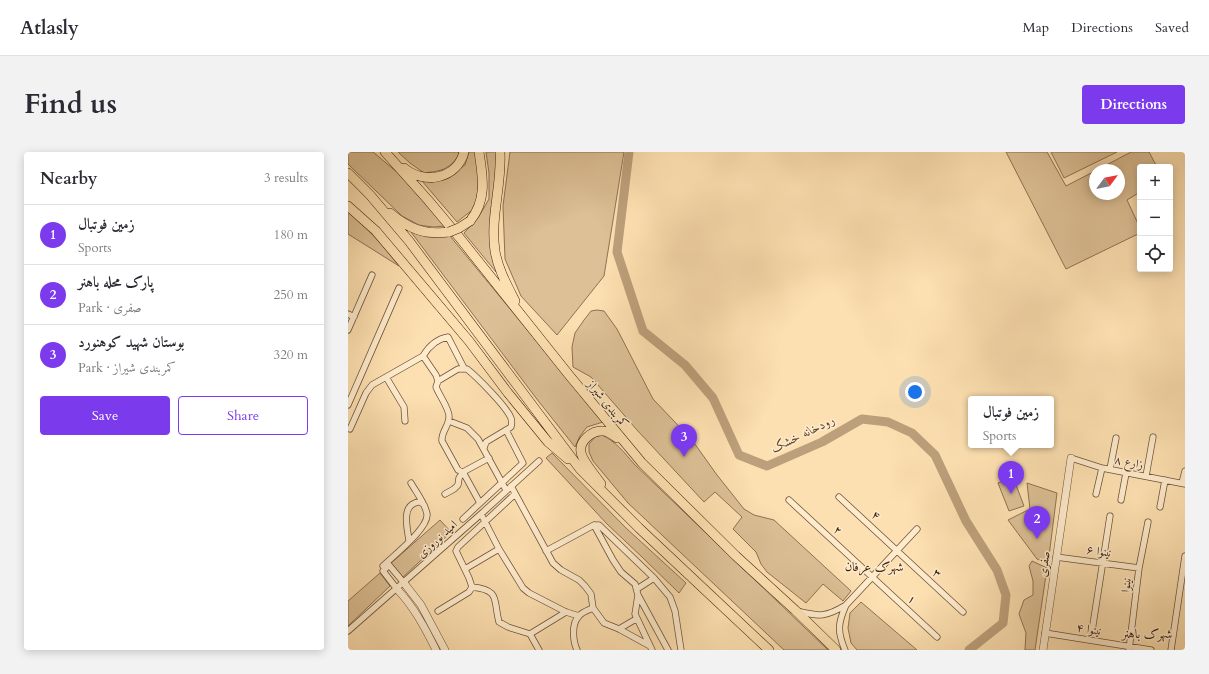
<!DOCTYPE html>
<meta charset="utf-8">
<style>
body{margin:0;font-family:Cardo,Amiri,serif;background:#f2f2f3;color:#2b2b33}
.controls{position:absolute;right:12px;top:12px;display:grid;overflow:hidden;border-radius:4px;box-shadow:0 2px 10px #0003}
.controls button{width:36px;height:36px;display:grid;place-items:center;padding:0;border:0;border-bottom:1px solid #e1e1e2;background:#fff;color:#2b2b33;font:20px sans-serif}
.compass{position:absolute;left:741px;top:12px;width:36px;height:36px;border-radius:50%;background:#fff;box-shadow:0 2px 10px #0003;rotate:58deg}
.you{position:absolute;left:567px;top:240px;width:14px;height:14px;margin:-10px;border:3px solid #fff;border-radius:50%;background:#1a73e8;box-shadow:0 0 0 6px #1a73e833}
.badge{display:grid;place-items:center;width:26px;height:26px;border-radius:50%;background:#7c3aed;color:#fff;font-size:13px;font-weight:700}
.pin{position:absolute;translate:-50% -33px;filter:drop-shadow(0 1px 2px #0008)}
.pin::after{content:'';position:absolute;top:21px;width:14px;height:12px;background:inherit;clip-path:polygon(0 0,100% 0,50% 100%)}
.popup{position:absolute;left:620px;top:244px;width:86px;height:52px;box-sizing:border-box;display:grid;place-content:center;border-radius:4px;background:#fff;filter:drop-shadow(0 1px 3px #0005);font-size:13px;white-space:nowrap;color:#7c7c81}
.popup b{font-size:15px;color:#2b2b33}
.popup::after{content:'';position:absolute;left:50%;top:100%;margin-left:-8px;border:8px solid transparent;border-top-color:#fff}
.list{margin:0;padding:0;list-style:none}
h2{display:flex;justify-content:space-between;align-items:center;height:52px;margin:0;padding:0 16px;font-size:17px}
h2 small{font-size:13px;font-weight:400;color:#7c7c81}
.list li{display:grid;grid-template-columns:26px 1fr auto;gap:12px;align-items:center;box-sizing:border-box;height:60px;padding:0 16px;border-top:1px solid #e1e1e2}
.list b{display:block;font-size:15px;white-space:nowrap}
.list p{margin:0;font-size:13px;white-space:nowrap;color:#7c7c81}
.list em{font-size:13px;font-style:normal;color:#7c7c81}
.actions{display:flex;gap:8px;padding:12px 16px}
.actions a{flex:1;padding:9px 0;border:1px solid #7c3aed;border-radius:4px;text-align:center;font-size:14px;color:#7c3aed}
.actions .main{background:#7c3aed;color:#fff}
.icon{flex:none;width:22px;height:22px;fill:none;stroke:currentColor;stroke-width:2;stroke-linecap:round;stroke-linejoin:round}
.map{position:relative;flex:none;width:837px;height:498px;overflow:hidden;border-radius:4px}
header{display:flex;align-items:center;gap:24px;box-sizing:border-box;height:56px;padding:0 20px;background:#fff;border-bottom:1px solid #e1e1e2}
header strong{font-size:19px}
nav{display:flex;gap:22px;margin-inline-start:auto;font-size:14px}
.intro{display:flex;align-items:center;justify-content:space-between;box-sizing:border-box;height:96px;padding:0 24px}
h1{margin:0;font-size:28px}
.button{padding:10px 18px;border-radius:4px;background:#7c3aed;color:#fff;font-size:14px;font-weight:700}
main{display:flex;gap:24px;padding:0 24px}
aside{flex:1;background:#fff;border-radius:4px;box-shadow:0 2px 10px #0003}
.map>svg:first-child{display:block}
</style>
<header>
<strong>Atlasly</strong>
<nav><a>Map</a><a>Directions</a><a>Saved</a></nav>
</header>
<div class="intro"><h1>Find us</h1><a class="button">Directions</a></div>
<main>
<aside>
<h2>Nearby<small>3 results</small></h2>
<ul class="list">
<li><span class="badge">1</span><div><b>زمین فوتبال</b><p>Sports</p></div><em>180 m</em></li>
<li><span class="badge">2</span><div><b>پارک محله باهنر</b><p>Park · صفری</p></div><em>250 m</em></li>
<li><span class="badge">3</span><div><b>بوستان شهید کوهنورد</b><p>Park · کمربندی شیراز</p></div><em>320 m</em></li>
</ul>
<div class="actions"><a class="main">Save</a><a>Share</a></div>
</aside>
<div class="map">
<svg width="837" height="498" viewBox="0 0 837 498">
<rect width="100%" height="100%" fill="#fde0b1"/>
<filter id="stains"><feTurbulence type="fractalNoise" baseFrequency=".005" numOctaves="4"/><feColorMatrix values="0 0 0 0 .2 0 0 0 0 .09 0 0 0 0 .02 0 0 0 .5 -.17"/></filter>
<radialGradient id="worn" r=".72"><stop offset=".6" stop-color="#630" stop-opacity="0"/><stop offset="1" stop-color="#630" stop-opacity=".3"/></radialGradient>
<path fill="#ddc096" stroke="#8e7254" d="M0,0h25l25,21 47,53 -12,1 -14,-2 -17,-9 -54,-52z
M50,0h61c-1,8 -11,16 -18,18 -5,2 -12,2 -17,3l-14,-10z
M121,0h7l3,28 -3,27 -19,15 -35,-41 10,1 16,-4 17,-13z
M138,0h10v120l-32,-39 14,-15 11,-19v-26z
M162,0h114l-20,124 -47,59 -36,-39 -16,-37 -2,-53z
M658,0h41l19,34 29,-15v23h24v-24h-22l34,-18h18l8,15h-17v25l-13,8 13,28v5l-74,36z
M703,0h66l-53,26z
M0,60c20,16 35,34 51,54l-51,-32z
M63,80l16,5 23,-1 153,186 -16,5 -7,9 -5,11 -39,-49z
M249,158l7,1 13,18 36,70 39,41 25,35 27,34 10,6 20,5 77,71 -8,10 -20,-17 -17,19 -39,-31 -6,-8 -5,-12 -23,-23 9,-12 -27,-25 -11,10 -67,-72 -46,-53 -18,-10 -1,-20 3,-14 9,-13 7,-9z
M254,283c13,6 23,18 32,29l194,186h-44l-156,-147 -35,-42 -4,-9v-8l6,-7z
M204,301l74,75 60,55 -7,10 -37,-36 -35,-33 -61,-66z
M665,325l11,29 -15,5 -11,-28z
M679,331l30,10 -9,71 -11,-5 -29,-39 22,-11z
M92,368l11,12 -49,46 -12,-14z
M684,409l15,7 -12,82h-10l1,-17 -7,-19 5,-14 9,-5v-14l-4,-15z
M32,421l10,13 -42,40v-25z
M513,450l56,48h-60l-6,-7 -3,-15 2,-15z"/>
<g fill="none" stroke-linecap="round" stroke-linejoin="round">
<path stroke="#bca07b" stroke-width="9" d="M281,0l-12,100 26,79 42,34 28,33 26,57 28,11 55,-24 40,-23 26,3 24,11 23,22 31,66 31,49 9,25 -3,28 -34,27"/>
<g stroke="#6e5239" stroke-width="7">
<path id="minor" d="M0,162l6,3
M0,178l24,-55
M75,204l13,19 2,6 -2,6c3,8 14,23 13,30 0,9 -8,15 -7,24l16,29 5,2 17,31
M38,225l18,30 1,14
M90,229l20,-12h9c10,8 39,37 44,49 1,4 1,6 0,9l-25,15 -2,6
M0,253l51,-117
M101,269l18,7 11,11 28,51
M2,277l16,-36 6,-8 51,-29c6,-10 13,-17 25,-19l16,31
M723,306l31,10 83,16
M762,317l6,-31
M798,324l7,-39
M834,331l3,-12
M163,334l42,77 8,7 18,10 6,6 6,8 2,14 11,15 15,6 31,17
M97,342l9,-5 4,-4 1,-7 4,-6 26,-14
M748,342l6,-26
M491,345l124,115
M441,348l148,137
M773,348l5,-27
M812,355l5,-27
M133,362l18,35 24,39 6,5 37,19 13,4
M115,367l60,-56 -17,-33
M246,373l19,35 8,12 14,12 3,11 -3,19 17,36
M61,389c-1,-11 -8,-33 6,-38 4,-2 6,-1 9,2
M198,399l48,-26h5l55,53 16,19 5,14 6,39
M708,405l83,11
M37,416l-2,-2c10,-10 46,-38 44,-52 -2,-11 -11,-22 -16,-31
M117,417l34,-20
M124,435c29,3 21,13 27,35l9,5 22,7 9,16
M49,437l-14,-18 6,-6 15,18
M289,437l17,-11
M290,443l30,55
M90,459l31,-19 3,-5 -3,-9 -13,-27 2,-4 57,-53
M449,459c23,6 29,6 49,-6l71,-76
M271,477l17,-10
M0,479l133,-117 58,-53
M744,479l18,-115
M697,481l106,17
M182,482l36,-22
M229,498c-4,-9 -6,-26 2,-34 3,-4 10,-6 14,-8
M497,498c-8,-19 -7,-27 1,-45
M781,498l10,-82 9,-46
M823,498l14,-94"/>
</g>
<g stroke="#6e5239" stroke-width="8">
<path id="tertiary" d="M56,431l17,22 24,45
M49,437c17,18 28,39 39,61
M695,498l28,-192"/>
</g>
<g stroke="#3e2311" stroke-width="10">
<path id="trunk" d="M37,0l43,48 31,37 110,138 73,88 94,93 59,54 41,40
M152,0c2,33 -10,66 -5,99 3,18 12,34 20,50
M56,16c20,17 53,11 60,-16
M0,21l22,22 39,46 171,228 59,59 130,122
M0,54l28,25 93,110 39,52 40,49 20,17
M42,61c19,16 34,22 59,19
M122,69c17,-21 13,-43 9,-69
M253,332c-5,-8 -19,-23 -20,-32 -2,-11 11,-22 22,-21 5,0 10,4 14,7"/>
</g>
<use href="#minor" stroke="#feebcc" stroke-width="5.5"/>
<use href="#tertiary" stroke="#feebcc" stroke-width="7"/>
<use href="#trunk" stroke="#fde0b1" stroke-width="9"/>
<g stroke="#3e2311" stroke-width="10" stroke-linecap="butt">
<path id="trunk-bridge" d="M101,80l10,-4 11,-7"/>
</g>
<use href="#trunk-bridge" stroke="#fde0b1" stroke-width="9"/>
</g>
<g text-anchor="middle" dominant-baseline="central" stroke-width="3" stroke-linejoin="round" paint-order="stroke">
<g font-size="12" fill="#3e2311" stroke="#feebcc">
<text transform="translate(260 252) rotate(51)">کمربندی شیراز</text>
<text transform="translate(781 310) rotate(11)">۸ زارع</text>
<text transform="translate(528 363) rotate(43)">۴</text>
<text transform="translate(490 378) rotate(43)">۲</text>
<text transform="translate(89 387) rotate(-42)">امید نوروزی</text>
<text transform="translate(751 399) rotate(8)">۶ نینوا</text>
<text transform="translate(696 412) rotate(-82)">صفری</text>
<text transform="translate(589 421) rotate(43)">۳</text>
<text transform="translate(778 433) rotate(-83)">نینوا</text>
<text transform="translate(564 447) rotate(43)">۱</text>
<text transform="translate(741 477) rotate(9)">۴ نینوا</text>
</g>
<g font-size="13" font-style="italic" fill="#644831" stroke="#feebcc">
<text transform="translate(455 282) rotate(-26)">رودخانه خشک</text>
</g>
<g font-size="13" fill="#3e2311" stroke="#feebcc">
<text x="526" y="415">شهرک عرفان</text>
<text x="799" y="482">شهرک باهنر</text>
</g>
</g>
<rect width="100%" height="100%" filter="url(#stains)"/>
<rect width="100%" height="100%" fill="url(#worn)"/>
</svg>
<div class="controls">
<button>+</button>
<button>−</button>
<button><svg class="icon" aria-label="locate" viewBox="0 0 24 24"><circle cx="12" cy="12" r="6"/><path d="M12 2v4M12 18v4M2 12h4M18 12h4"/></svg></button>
</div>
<svg class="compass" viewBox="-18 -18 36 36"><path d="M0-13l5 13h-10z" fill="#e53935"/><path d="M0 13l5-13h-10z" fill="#7c7c81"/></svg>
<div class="you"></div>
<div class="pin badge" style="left:663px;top:342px">1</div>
<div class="popup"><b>زمین فوتبال</b>Sports</div>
<div class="pin badge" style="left:689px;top:387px">2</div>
<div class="pin badge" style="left:336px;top:305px">3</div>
</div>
</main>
